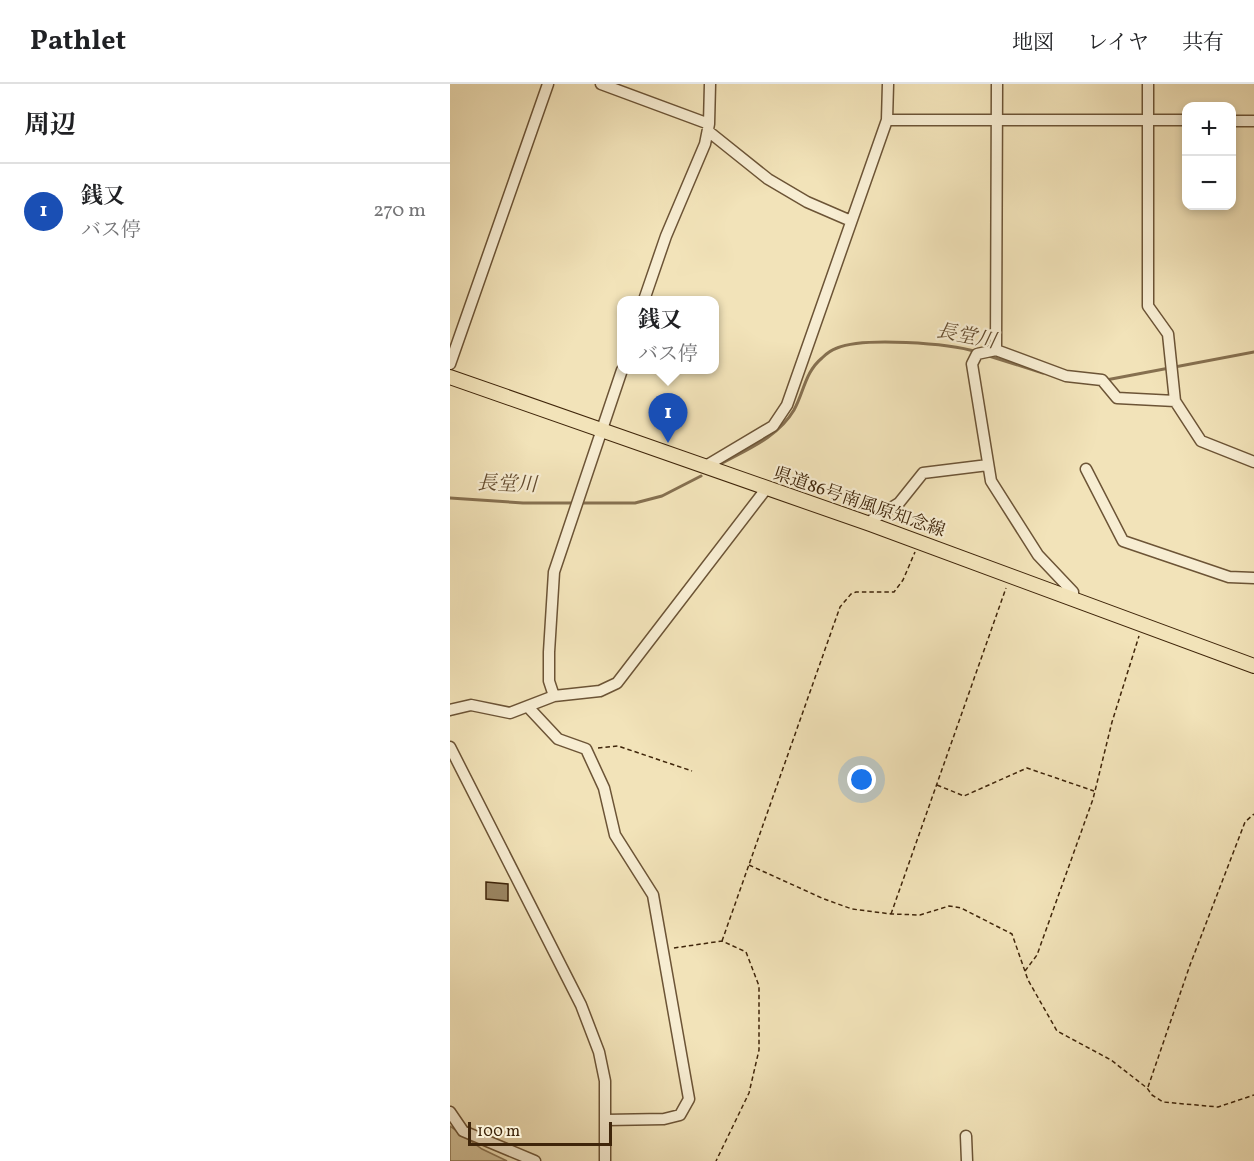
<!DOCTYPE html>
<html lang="ja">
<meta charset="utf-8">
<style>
body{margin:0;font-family:Vollkorn,"Noto Serif JP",serif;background:#f6f6f6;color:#202124}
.controls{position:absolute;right:18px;top:18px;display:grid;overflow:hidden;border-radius:12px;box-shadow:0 3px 9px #0003}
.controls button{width:54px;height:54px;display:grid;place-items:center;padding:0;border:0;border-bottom:2px solid #e0e0e0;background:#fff;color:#202124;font:30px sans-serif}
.scale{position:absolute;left:18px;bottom:15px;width:144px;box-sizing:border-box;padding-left:6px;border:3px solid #3f250a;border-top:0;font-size:16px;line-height:21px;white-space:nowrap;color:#3f250a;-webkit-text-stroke:4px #f7edd2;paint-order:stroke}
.you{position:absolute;left:412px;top:696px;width:21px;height:21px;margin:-15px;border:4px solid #fff;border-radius:50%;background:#1a73e8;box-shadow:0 0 0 9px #1a73e833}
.badge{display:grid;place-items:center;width:39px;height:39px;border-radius:50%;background:#b45309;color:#fff;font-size:20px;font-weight:700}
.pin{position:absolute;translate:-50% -50px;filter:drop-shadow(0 2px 3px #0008)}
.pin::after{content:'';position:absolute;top:32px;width:21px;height:18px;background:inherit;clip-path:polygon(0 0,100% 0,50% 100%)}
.popup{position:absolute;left:167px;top:212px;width:102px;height:78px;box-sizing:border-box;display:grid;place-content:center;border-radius:12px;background:#fff;filter:drop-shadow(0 2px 4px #0005);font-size:20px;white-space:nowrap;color:#757577}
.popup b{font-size:22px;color:#202124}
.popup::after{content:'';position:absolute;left:50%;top:100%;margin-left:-12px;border:12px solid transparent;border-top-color:#fff}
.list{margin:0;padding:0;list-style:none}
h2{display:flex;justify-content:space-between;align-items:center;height:78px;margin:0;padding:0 24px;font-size:26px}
h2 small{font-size:20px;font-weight:400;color:#757577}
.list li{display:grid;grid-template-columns:39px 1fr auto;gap:18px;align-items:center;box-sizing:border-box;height:96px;padding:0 24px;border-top:2px solid #e0e0e0}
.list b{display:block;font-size:22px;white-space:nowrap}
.list p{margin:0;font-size:20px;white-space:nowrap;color:#757577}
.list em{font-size:20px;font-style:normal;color:#757577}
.map{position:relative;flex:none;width:804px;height:1077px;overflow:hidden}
header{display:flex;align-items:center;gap:36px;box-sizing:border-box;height:84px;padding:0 30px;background:#fff;border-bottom:2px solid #e0e0e0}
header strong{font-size:28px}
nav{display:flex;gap:33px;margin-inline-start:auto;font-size:21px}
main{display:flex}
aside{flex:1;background:#fff}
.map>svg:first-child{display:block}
</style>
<header>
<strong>Pathlet</strong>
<nav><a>地図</a><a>レイヤ</a><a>共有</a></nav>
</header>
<main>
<aside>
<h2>周辺<small></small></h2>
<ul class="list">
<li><span class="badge" style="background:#1a4fb4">1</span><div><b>銭又</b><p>バス停</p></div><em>270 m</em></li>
</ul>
</aside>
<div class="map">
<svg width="804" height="1077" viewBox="0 0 804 1077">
<rect width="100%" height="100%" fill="#f2e3b9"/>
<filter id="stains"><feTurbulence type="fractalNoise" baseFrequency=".00333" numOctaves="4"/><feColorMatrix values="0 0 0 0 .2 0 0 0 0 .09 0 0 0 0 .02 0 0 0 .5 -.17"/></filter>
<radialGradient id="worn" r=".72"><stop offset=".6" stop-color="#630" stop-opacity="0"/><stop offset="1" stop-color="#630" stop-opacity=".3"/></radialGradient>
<path fill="#d4c39b" stroke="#8a7452" stroke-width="1.5" d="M0,1042l32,23 25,12h-57z"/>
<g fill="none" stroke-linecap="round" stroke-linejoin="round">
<path stroke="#867050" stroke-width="3" d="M539,272l54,17
M656,296l148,-28
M272,379c26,-14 56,-26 72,-53 10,-18 11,-38 28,-52 4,-4 9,-8 15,-10 26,-11 112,-5 140,4
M0,414l73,5h112l27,-7 39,-20"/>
</g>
<path fill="#9c8865" stroke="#3f250a" stroke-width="1.5" d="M36,798l22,2v17l-22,-2z"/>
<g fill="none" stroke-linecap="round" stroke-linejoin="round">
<g stroke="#6c5436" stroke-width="13">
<path id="minor" d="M151,0l108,40
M698,0v222l20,28 7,67 26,40 53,21
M437,36h299
M782,37h22
M258,47l60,48 39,23 44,19
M194,216l22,-64 39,-92 4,-20 1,-40
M546,266l1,-266
M0,280l98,-280
M254,383l69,-41 14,-21 100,-285 1,-36
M636,385l37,72 106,36 25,1
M420,440l3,-5 26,-16 24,-30 65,-8
M623,516v-8l-35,-37 -47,-74 -19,-117 5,-10 19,-4 70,26 36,4 15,18 58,3
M104,612l-5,-15v-29l5,-80 68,-202
M79,624l29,31 28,10 18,39 11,47 38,60 36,204 -9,16 -16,4 -58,1
M0,626l21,-5 39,8 44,-17 46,-5 17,-8 149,-194
M0,663l131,258 18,47 6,29v80
M0,1028l13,19 72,30
M516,1052l1,25"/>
</g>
<g stroke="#3f250a" stroke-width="16">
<path id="major" d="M0,293l420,147 384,142"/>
</g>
<path stroke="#3f250a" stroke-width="1.5" stroke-dasharray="4.5 3" stroke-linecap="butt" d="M148,664l20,-2 74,25
M487,701l27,11 63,-28 67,23
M299,781l75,34 28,10 39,5 29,1 29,-9 12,2 51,26 16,46 29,51 54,29 36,28 5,7 11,7 55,5 36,-12
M441,830l115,-326
M272,857l118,-334 11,-13 5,-2h38l9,-12 12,-28
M224,864l48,-7 24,11 13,34v64l-10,43 -33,68
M575,887l12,-16 56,-156 19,-77 27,-86
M698,1003l42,-122 55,-143 9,-8"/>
<use href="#minor" stroke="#f7edd2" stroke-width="10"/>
<use href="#major" stroke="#f2e3b9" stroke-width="14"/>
</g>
<g text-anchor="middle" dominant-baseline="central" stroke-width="4.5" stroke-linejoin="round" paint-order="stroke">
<g font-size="18" fill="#3f250a" stroke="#f7edd2">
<text transform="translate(409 419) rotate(19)">県道86号南風原知念線</text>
</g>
<g font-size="20" font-style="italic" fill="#624a2d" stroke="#f7edd2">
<text transform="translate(516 253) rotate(11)">長堂川</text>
<text transform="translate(57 401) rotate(2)">長堂川</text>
</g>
</g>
<rect width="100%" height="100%" filter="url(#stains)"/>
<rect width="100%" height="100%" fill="url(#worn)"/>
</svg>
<div class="controls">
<button>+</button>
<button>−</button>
</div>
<div class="scale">100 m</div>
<div class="you"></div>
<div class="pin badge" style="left:218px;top:359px;background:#1a4fb4">1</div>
<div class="popup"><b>銭又</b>バス停</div>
</div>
</main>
